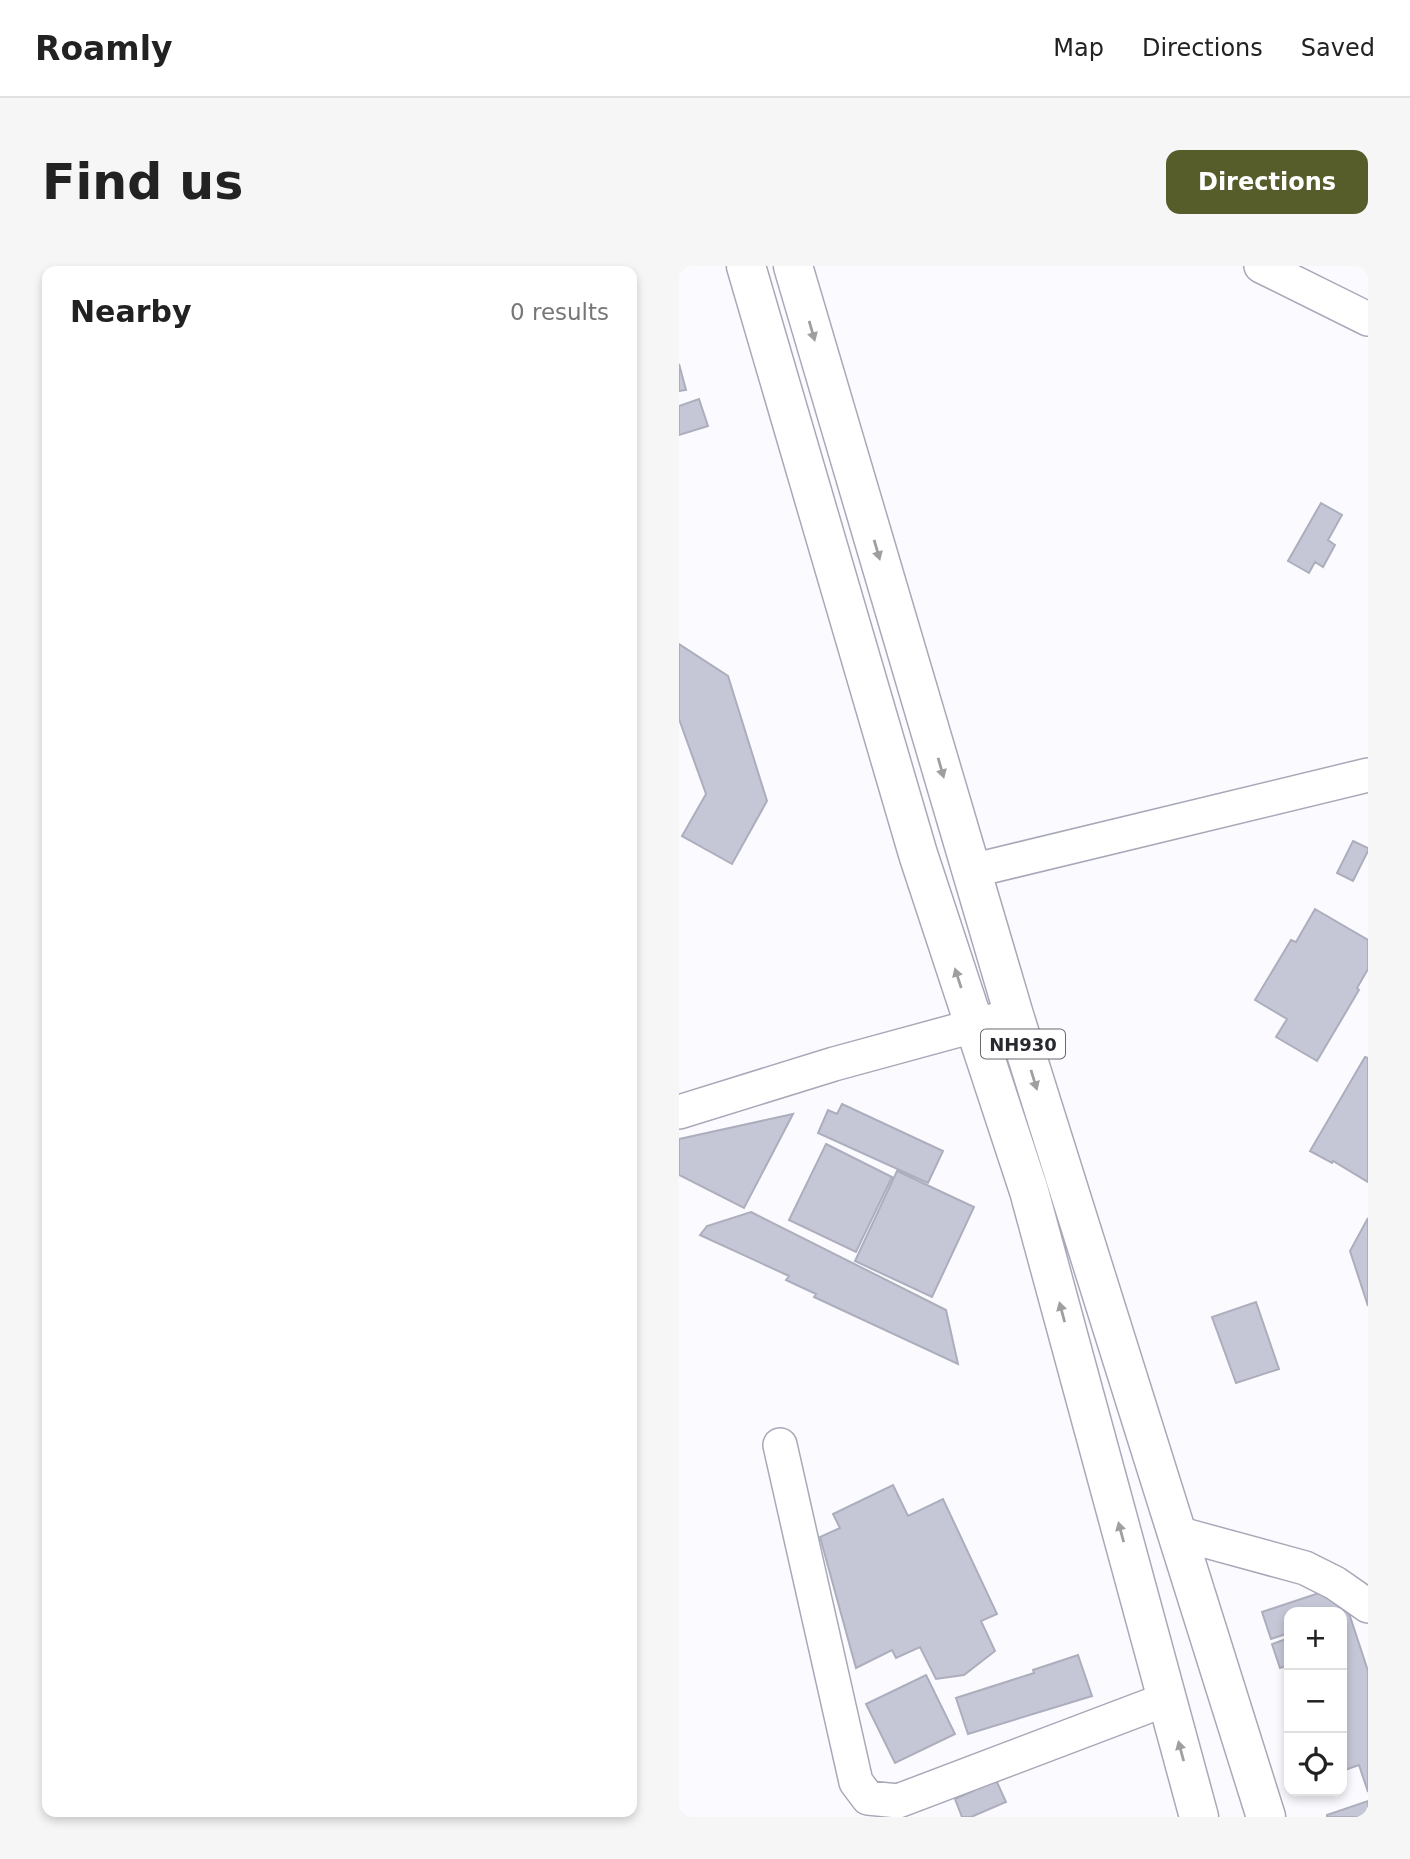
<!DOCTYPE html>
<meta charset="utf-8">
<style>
body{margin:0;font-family:"DejaVu Sans",sans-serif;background:#f6f6f6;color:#222}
.controls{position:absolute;right:21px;bottom:21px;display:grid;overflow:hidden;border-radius:14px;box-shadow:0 4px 10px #0003}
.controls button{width:63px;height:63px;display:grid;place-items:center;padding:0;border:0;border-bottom:2px solid #e0e0e0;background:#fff;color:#222;font:35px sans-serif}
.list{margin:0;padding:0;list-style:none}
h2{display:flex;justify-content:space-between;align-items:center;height:91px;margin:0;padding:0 28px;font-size:30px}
h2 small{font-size:23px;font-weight:400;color:#767676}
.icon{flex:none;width:38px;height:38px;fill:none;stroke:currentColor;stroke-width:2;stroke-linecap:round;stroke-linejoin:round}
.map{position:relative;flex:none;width:689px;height:1551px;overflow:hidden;border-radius:14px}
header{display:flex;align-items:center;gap:42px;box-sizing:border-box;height:98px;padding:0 35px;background:#fff;border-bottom:2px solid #e0e0e0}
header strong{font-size:33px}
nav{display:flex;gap:38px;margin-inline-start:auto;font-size:24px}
.intro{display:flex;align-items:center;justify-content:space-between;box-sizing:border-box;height:168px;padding:0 42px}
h1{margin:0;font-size:49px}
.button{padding:18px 32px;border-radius:14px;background:#565c2a;color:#fff;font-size:24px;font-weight:700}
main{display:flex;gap:42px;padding:0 42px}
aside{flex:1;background:#fff;border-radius:14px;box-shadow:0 4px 10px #0003}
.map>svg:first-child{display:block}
</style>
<header>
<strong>Roamly</strong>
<nav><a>Map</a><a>Directions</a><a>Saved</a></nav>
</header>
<div class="intro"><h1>Find us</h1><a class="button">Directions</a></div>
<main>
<aside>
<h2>Nearby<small>0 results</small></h2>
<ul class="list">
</ul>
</aside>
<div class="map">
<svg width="689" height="1551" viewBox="0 0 689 1551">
<rect width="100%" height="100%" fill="#fbfbff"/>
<path fill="#c5c7d7" stroke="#acaebd" stroke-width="2" d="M0,98l7,26 -7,1z
M20,133l9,27 -29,9v-29z
M642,237l21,12 -14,25 7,5 -12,22 -8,-5 -6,11 -21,-12z
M0,378l49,32 39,125 -35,63 -50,-28 24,-42 -27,-75z
M674,575l15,7v3l-15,30 -16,-8z
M636,643l53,31v29l-11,19 2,2 -42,71 -41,-24 11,-18 -32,-19 36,-60 5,2z
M686,791l3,1v124l-35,-21 -1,2 -22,-12z
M163,838l101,47 -15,32 -110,-50 10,-23 9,4z
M114,848l-49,94 -65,-33v-36z
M147,878l66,33 -36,75 -67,-32z
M218,905l77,36 -42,90 -77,-36z
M72,946l195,98 12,54 -144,-67 2,-3 -30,-14 3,-4 -89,-41 7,-9z
M689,952v88l-18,-55z
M577,1036l23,67 -43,14 -24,-66z
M214,1219l15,31 35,-17 54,115 -16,7 14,30 -31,24 -28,4 -16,-32 -24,11 -4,-8 -36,18 -36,-131 20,-9 -7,-14z
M661,1320l28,85v121l-9,-27 -17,6v-159h-53v21l-18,6 -9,-27z
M610,1372v27l-9,3 -8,-24z
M399,1389l14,41 -124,38 -12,-36 78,-25 -1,-3z
M247,1409l29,59 -60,29 -29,-59z
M313,1505l14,31 -35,15h-9l-7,-18 18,-8 -4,-10z
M689,1535v16h-41v-2z"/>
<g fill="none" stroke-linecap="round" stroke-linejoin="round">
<g stroke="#a7a9b8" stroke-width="36">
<path id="minor" d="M582,0l107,53
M292,605l397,-96
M0,846l155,-48 180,-49
M101,1179l76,337 12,16 30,3 269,-102
M498,1267l128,35 30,15 33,23"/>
</g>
<g stroke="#a7a9b8" stroke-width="41">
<path id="highway" d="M67,0l172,588 111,337 170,626
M114,0l221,749 252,802"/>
</g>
<use href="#minor" stroke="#fff" stroke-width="33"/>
<use href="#highway" stroke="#fff" stroke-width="38"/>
</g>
<defs><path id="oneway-solid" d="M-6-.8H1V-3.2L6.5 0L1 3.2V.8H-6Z" transform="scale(1.75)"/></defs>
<g fill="#9e9fa1">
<use href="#oneway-solid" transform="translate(133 65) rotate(74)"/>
<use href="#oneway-solid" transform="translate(198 284) rotate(74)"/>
<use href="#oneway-solid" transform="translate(262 502) rotate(74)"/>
<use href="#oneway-solid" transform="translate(279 712) rotate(-108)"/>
<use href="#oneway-solid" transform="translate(355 814) rotate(73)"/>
<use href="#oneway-solid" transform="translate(383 1046) rotate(-105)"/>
<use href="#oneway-solid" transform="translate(442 1266) rotate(-105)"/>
<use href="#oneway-solid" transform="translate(502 1485) rotate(-105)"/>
</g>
<g text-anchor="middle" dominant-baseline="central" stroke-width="5" stroke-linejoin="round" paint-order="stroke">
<rect fill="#fff" stroke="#68696d" stroke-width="2" x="302" y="763.5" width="84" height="29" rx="5"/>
<g font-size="18" font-weight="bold" fill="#28292e">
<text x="344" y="778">NH930</text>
</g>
</g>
</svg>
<div class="controls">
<button>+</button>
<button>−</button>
<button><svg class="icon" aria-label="locate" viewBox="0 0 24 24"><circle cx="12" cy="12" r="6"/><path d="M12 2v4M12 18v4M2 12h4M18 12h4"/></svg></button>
</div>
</div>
</main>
